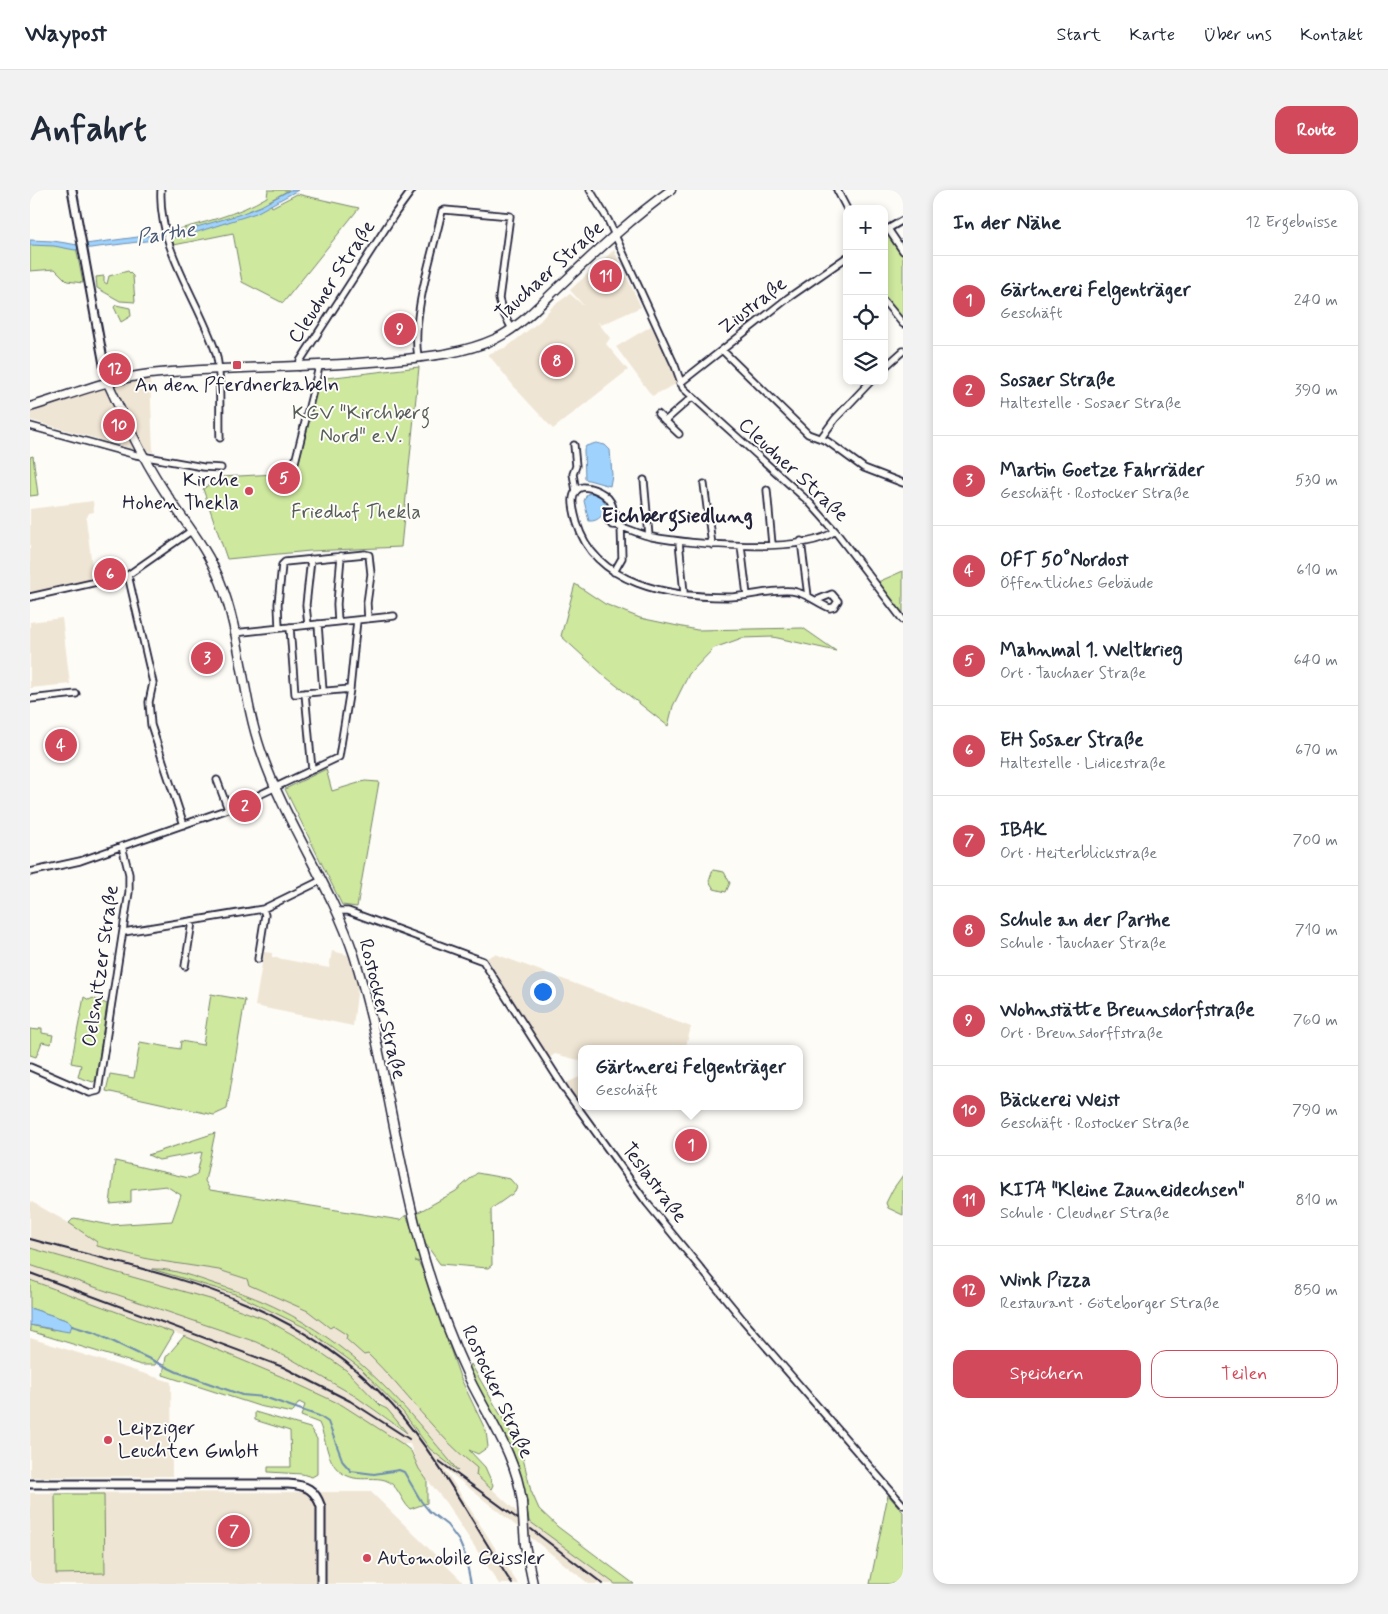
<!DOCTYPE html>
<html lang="de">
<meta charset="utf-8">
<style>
body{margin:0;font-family:Mynerve,sans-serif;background:#f2f2f3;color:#1f2937}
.controls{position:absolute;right:15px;top:15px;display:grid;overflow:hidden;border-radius:10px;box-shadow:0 2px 8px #0003}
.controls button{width:45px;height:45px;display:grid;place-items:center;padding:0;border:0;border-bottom:1px solid #e0e1e3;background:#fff;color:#1f2937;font:25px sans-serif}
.you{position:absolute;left:512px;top:801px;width:18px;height:18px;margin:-12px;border:4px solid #fff;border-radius:50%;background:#1a73e8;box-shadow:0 0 0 8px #1a73e833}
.badge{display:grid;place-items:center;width:32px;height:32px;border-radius:50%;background:#d1495b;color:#fff;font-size:16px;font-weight:700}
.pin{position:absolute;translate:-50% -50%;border:2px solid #fff;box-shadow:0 1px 5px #0006}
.popup{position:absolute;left:548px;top:855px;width:225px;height:65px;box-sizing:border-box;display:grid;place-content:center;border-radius:10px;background:#fff;filter:drop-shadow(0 1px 4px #0005);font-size:16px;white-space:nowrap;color:#747a83}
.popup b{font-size:19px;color:#1f2937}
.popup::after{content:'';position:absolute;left:50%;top:100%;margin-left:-10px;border:10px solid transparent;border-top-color:#fff}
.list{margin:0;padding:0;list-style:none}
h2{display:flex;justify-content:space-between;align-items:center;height:65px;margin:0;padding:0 20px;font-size:21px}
h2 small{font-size:16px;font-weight:400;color:#747a83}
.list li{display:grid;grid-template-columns:32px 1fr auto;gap:15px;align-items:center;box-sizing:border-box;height:90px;padding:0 20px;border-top:1px solid #e0e1e3}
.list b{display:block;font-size:19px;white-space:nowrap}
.list p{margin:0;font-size:16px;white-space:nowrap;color:#747a83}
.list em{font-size:16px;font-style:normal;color:#747a83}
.actions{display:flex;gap:10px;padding:15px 20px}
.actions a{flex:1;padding:11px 0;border:1px solid #d1495b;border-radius:15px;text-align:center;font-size:18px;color:#d1495b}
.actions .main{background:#d1495b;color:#fff}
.icon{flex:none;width:28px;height:28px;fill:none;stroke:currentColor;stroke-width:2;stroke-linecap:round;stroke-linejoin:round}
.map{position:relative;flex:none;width:873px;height:1394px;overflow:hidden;border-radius:15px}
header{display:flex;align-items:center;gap:30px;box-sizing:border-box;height:70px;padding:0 25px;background:#fff;border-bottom:1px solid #e0e1e3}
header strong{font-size:24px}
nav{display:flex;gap:28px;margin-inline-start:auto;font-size:18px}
.intro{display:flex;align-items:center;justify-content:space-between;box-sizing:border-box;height:120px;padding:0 30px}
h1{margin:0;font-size:35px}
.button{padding:12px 22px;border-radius:15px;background:#d1495b;color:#fff;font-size:18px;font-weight:700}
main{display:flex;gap:30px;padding:0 30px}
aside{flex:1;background:#fff;border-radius:15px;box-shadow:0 2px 8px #0003}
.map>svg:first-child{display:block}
</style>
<header>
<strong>Waypost</strong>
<nav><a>Start</a><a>Karte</a><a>Über uns</a><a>Kontakt</a></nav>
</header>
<div class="intro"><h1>Anfahrt</h1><a class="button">Route</a></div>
<main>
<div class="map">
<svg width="873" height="1394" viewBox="0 0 873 1394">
<rect width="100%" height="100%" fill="#fdfcf7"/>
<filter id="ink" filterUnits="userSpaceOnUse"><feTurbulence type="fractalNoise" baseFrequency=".02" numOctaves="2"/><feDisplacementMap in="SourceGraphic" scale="10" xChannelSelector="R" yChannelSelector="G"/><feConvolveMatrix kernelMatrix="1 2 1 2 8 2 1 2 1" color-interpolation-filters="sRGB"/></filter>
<g filter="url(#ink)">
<path fill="#efe5d4" d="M584,60l27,57 -40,18 -5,-5 14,18 -4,6 22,26 -75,59 -37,-40 -28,-35 19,-7 33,-26 13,-15 17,-12 14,12 -14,-16z
M621,136l23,46 2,12 -24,12 -36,-49z
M120,188l3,74 -16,-2 -107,-30v-7l75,-27z
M63,311l1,11 -5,1 -3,6 8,63 -64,15v-88z
M32,428l8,66 -40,4v-66z
M302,761l16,4 10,31 -5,40 -98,-20 9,-54 8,1v4l57,11z
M465,764l196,73 -6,22h-103v12l-27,-7 -6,4 -62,-100z
M552,886v30l-16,-23z
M0,1011l39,22 28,19v4l51,13 71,11 28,9 105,55 133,133 8,18 -1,4 24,22 99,73h-26l-145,-116 74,116h-19l-53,-81 -27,-34 -9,-25 -9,-1 -59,-38 -62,-29 -96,-40 -154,-56v-15l226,77 37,18 62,36 51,38 -19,-25 -65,-57 -57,-33 -55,-20 -180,-51z
M0,1148l141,44 1,94 -142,1z
M341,1302l91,89v3h-432v-91z"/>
<path fill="#cee89e" stroke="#78856c" d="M238,0h21l-20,11 3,6 25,-13 62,14 -76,95 -41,-21 -9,-49 -59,12 -6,-13c34,-9 69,-17 99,-35z
M854,45h4l15,21v63l-19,-24z
M0,54l46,3 7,36 -16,-2 -12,-12 -25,2z
M98,81l5,5 2,26 -15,-1 -23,-13 -1,-11 8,-1v6l3,2 2,-8z
M86,115l14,3 1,8 -10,6 -7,-15z
M389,177l-18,180 -91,4 -83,8 -24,-70 17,-12 75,-4 23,-94z
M3,266l5,39 -8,1v-39z
M873,381v43l-25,-32z
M545,394l30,20 35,14 57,12 106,-2 33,23 -63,-14 -31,1 -28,10 -25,26 -16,32 -5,20 -61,-48 -46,-42z
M296,579l6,22 33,-10 14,1 -22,125 -15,-2 -57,-116z
M683,680l11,2 6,11 -4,9 -12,-3 -5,-8z
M181,804l34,6 -18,109 -13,6 -108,-24 4,-17 24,4 6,-36 40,7 1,-8 22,4z
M54,807l5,3 4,-2 14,6 -11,76 -3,2 -15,-5 3,-12 -10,-2z
M10,838h2v5l11,2 -2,9 -9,-2 -6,15 -6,-2v-26l9,1z
M185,943l-10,48 5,9 190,30 6,-5 20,47 -11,-1 4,2 4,8 37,106 26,54 2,16 -10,7 -9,-4 16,17 8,18 -2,4 -15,-14 1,-7c-42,-33 -71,-77 -109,-114l-4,1 -18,-16 1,-4 -14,-9 -3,2 -22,-17 -59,-26 -2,-6 -28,-9 -71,-11 -51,-13v-4l-28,-19 5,-5 36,7 62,-4 9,-26 -15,-9 -35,4v12l-21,2 5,-43 74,17 8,-4 5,-22 -43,8 -11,-5z
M447,983l33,6 7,8 -2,5 -24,17 1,56 -4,3 -48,-4 -18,-25 -5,-26 39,-22z
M873,985v40l-15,-7 -2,-5 7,-14z
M0,1058l180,51 55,20 41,23 40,28 35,36 6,3 20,24 -52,-37 -62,-36 -37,-18 -226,-77z
M122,1079c20,-1 45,9 63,15 115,35 170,97 243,187l-28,-22 -27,-37 -44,-45 -55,-40 -66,-32z
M0,1090l144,53 -19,32h-14l-111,-34v-6l23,5 16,-9 -39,-13z
M154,1146l96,40 62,29 59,38 10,8 8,18 8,11v23l-17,6c-9,-8 -12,-25 -25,-29 -10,-3 -21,0 -31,-2 -29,-7 -25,-33 -35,-55l-18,-7 4,-11 -6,-3 -7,11 -33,-7 -96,-31 3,-18z
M441,1174l50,86 10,41 8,18 19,18 76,57h-19l-86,-63 -6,-36 -10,-33 -44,-83z
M225,1222l55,16 7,11v35l-5,3 -10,-3 -34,-2v-5h23l-1,-36 -35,-11z
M25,1304h49l1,79 -49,1z
M858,1305l15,17v72h-33z"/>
<path fill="#9fd3fd" stroke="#6d8caf" d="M260,0h8l-42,23 -71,23 -110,14 -21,-4 -24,-1v-5l23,1 25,4 105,-14 55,-16 23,-9z
M566,253l9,2 5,5 2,25 -2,11 -25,-7 -1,-29 2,-4z
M561,303l9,3 7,9c-2,8 -8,17 -18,16l-5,-20 3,-7z
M0,1118l39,13 3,5 -3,6 -39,-7z"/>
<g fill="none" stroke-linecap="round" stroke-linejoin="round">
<path stroke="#6d8caf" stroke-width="2" d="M42,1136l23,7 82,39 65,23 22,2 55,19 9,6 15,40 8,9 23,3 25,-4 5,2 17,29 8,10 18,14 12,16 6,14 6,29"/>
<g stroke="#22223b" stroke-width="9">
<path id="minor" d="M131,0c-3,58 36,107 54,160 7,19 4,65 5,88
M560,0l18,30 67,146 8,22 127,115 25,28 68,89
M807,0l10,19
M858,39l15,22
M856,40l17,-10
M854,111l19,23
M692,160l86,84 19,7 37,27 39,15
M388,167c-7,-42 15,-104 24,-146l3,-1 65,6 -11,83 3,11 10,19
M269,177l1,-6 96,-149 16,-22
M854,178l19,-17
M650,193l108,-85 59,-41
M628,224l21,20
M635,231l26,-23
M0,236l106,29 67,12 18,1
M791,248l14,-19 36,-38
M544,255l2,21 -3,8 3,17
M264,276l25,-99
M614,290l5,56
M674,294l8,61
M737,300l5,54
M583,322c1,-15 -16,-24 -30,-25 -16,4 -9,24 -6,36 18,62 94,74 150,74 21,0 44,-8 65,-6 15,2 25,12 38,17l4,-1 4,-6 -6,-7 -15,6
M583,322l-6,7 5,6c11,0 27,10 40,12 38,7 152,18 183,-6
M583,322l8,5 -3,8
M771,351l7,55
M649,352l5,51
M711,356l6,49
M584,382l8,-14 -1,-32
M98,385l25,108 -4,19 2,23 33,100
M0,407l98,-22 63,-44
M308,432l-1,-18 4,-48
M288,434l5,67
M278,435l-2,-20 5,-46
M260,437l5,67 55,-5
M249,438l-1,-24 4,-39 3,-3 80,-8 4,1 2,19 -4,29 1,16
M204,443l160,-17
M275,503l7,77
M0,509l46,-5
M187,590l11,29
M0,682l50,-11 154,-54 105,-50 11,-68 7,-69
M307,721h11l135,50 85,133 79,109 96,117 160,185
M94,742l139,-23 57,-28
M228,769l7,-44 -2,-6
M155,776l7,-44
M0,877l60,26 8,-2 31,-199v-18l-7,-28"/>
</g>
<g stroke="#22223b" stroke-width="11">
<path id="tertiary" d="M42,0l35,191
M0,1294h258c18,1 27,5 33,23v77"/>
</g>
<g stroke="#22223b" stroke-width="11">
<path id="secondary" d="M77,191c17,37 34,74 56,108 19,30 44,58 57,92 21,51 22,116 41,170 24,72 70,134 93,204 31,99 42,206 71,306 12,40 27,81 45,119 20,41 46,75 52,122
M0,217c40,-12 78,-28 120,-33 78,-8 157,-6 234,-13 38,-4 76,-6 111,-22 27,-13 48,-38 70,-58 34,-32 68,-64 106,-91
M495,1355l8,39"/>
</g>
<use href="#minor" stroke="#fdfcf7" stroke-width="5.5"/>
<use href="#tertiary" stroke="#fdfcf7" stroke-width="7"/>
<use href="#secondary" stroke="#fdfcf7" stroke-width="8"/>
<path stroke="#22223b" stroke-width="2" d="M0,1049c135,37 263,57 362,166 45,50 83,122 120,179
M0,1083l253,94 67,34 59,38
M409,1271l79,58
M501,1339l72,55"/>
<g stroke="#22223b" stroke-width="11" stroke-linecap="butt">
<path id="secondary-bridge" d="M492,1312l3,43"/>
</g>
<use href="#secondary-bridge" stroke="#fdfcf7" stroke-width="8"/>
</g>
</g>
<g fill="#d1495b" stroke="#fdfcf7" stroke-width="2">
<rect x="202" y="170" width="10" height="10" rx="2.5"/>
<circle cx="219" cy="301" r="5"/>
<circle cx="78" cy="1250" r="5"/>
<circle cx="337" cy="1368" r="5"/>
</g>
<g text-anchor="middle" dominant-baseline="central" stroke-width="4" stroke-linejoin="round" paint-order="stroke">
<g font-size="20" fill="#22223b" stroke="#fdfcf7">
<text transform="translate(520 81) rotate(-42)">Tauchaer Straße</text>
<text transform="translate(302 92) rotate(-57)">Cleudner Straße</text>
<text transform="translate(723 116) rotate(-38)">Ziustraße</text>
<text transform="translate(763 280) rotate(43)">Cleudner Straße</text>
<text transform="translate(71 776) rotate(-82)">Oelsnitzer Straße</text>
<text transform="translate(352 819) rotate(76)">Rostocker Straße</text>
<text transform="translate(624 993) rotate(53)">Teslastraße</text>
<text transform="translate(467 1202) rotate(65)">Rostocker Straße</text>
</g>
<g font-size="20" fill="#22223b" stroke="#fdfcf7" text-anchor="start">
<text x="207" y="195" text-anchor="middle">An den Pferdnerkabeln</text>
<text x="209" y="290" text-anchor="end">Kirche<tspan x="209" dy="23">Hohen Thekla</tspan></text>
<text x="88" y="1238">Leipziger<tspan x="88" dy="23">Leuchten GmbH</tspan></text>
<text x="347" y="1368">Automobile Geissler</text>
</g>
<g font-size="20" fill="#565d59" stroke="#fdfcf7">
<text x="331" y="223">KGV "Kirchberg<tspan x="331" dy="23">Nord" e.V.</tspan></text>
<text x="326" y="322">Friedhof Thekla</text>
</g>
<g font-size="21" font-style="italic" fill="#485775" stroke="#fdfcf7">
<text transform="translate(136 44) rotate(-9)">Parthe</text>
</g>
<g font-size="21" font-weight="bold" fill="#22223b" stroke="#fdfcf7">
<text x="647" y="326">Eichbergsiedlung</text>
</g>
</g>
</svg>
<div class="controls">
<button>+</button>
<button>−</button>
<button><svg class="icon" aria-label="locate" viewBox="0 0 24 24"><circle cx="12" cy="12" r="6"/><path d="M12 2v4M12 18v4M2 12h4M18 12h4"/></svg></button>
<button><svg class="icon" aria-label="layers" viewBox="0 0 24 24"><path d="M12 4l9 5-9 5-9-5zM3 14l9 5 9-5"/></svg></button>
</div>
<div class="you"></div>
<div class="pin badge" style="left:661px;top:955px">1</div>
<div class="popup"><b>Gärtnerei Felgenträger</b>Geschäft</div>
<div class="pin badge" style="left:215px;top:616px">2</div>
<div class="pin badge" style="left:177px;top:468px">3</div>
<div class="pin badge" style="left:31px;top:555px">4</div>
<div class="pin badge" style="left:254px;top:288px">5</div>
<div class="pin badge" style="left:80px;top:384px">6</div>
<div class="pin badge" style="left:204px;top:1341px">7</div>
<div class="pin badge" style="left:527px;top:171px">8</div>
<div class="pin badge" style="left:370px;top:139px">9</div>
<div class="pin badge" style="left:89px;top:235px">10</div>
<div class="pin badge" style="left:576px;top:86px">11</div>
<div class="pin badge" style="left:85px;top:179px">12</div>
</div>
<aside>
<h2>In der Nähe<small>12 Ergebnisse</small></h2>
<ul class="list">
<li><span class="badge">1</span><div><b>Gärtnerei Felgenträger</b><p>Geschäft</p></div><em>240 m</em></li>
<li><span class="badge">2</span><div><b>Sosaer Straße</b><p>Haltestelle · Sosaer Straße</p></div><em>390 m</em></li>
<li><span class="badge">3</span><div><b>Martin Goetze Fahrräder</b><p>Geschäft · Rostocker Straße</p></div><em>530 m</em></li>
<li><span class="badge">4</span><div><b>OFT 50°Nordost</b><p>Öffentliches Gebäude</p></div><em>610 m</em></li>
<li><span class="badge">5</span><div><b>Mahnmal 1. Weltkrieg</b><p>Ort · Tauchaer Straße</p></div><em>640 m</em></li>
<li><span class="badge">6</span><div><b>EH Sosaer Straße</b><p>Haltestelle · Lidicestraße</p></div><em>670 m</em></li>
<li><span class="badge">7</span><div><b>IBAK</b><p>Ort · Heiterblickstraße</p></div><em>700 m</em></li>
<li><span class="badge">8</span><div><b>Schule an der Parthe</b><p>Schule · Tauchaer Straße</p></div><em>710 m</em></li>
<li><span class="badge">9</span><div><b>Wohnstätte Breunsdorfstraße</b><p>Ort · Breunsdorffstraße</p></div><em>760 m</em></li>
<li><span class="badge">10</span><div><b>Bäckerei Weist</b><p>Geschäft · Rostocker Straße</p></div><em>790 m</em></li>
<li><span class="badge">11</span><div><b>KITA &quot;Kleine Zauneidechsen&quot;</b><p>Schule · Cleudner Straße</p></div><em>810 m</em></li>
<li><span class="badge">12</span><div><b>Wink Pizza</b><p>Restaurant · Göteborger Straße</p></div><em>850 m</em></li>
</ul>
<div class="actions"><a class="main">Speichern</a><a>Teilen</a></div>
</aside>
</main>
